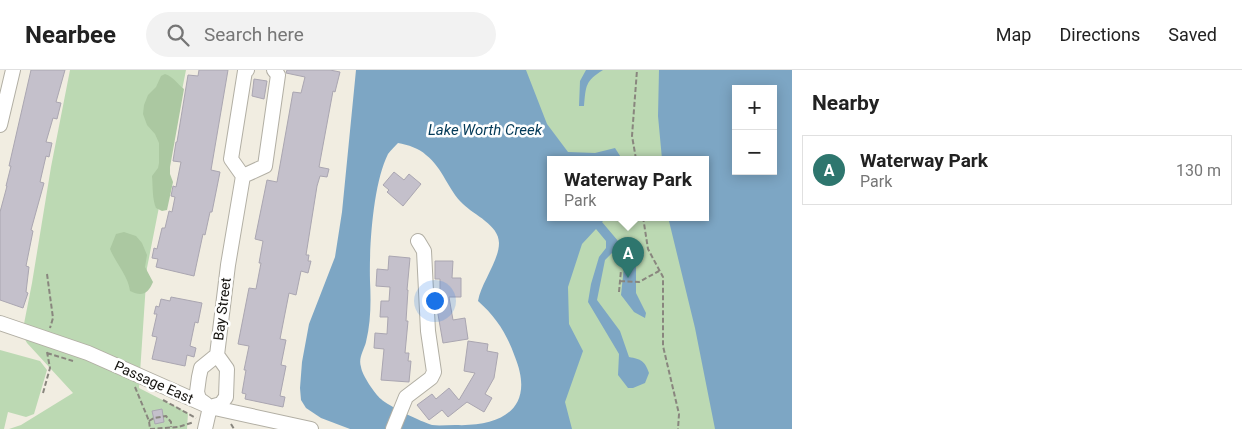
<!DOCTYPE html>
<meta charset="utf-8">
<style>
body{margin:0;font-family:Roboto,sans-serif;background:#f2f2f2;color:#222}
.controls{position:absolute;right:15px;top:15px;display:grid;overflow:hidden;border-radius:0px;box-shadow:0 2px 12px #0003}
.controls button{width:45px;height:45px;display:grid;place-items:center;padding:0;border:0;border-bottom:1px solid #e0e0e0;background:#fff;color:#222;font:25px sans-serif}
.you{position:absolute;left:434px;top:230px;width:18px;height:18px;margin:-12px;border:4px solid #fff;border-radius:50%;background:#1a73e8;box-shadow:0 0 0 8px #1a73e833}
.badge{display:grid;place-items:center;width:32px;height:32px;border-radius:50%;background:#2e766e;color:#fff;font-size:16px;font-weight:700}
.pin{position:absolute;translate:-50% -41px;filter:drop-shadow(0 1px 2px #0008)}
.pin::after{content:'';position:absolute;top:26px;width:18px;height:15px;background:inherit;clip-path:polygon(0 0,100% 0,50% 100%)}
.popup{position:absolute;left:547px;top:86px;width:162px;height:65px;box-sizing:border-box;display:grid;place-content:center;border-radius:0px;background:#fff;filter:drop-shadow(0 1px 4px #0005);font-size:16px;white-space:nowrap;color:#767676}
.popup b{font-size:19px;color:#222}
.popup::after{content:'';position:absolute;left:50%;top:100%;margin-left:-10px;border:10px solid transparent;border-top-color:#fff}
.list{margin:0;padding:0;list-style:none}
h2{display:flex;justify-content:space-between;align-items:center;height:65px;margin:0;padding:0 20px;font-size:21px}
h2 small{font-size:16px;font-weight:400;color:#767676}
.list li{display:grid;grid-template-columns:32px 1fr auto;gap:15px;align-items:center;box-sizing:border-box;height:70px;margin:0 10px 10px;padding:0 10px;border:1px solid #e0e0e0;border-radius:0px}
.list b{display:block;font-size:19px;white-space:nowrap}
.list p{margin:0;font-size:16px;white-space:nowrap;color:#767676}
.list em{font-size:16px;font-style:normal;color:#767676}
.icon{flex:none;width:28px;height:28px;fill:none;stroke:currentColor;stroke-width:2;stroke-linecap:round;stroke-linejoin:round}
.map{position:relative;flex:none;width:792px;height:359px;overflow:hidden}
header{display:flex;align-items:center;gap:30px;box-sizing:border-box;height:70px;padding:0 25px;background:#fff;border-bottom:1px solid #e0e0e0}
header strong{font-size:24px}
nav{display:flex;gap:28px;margin-inline-start:auto;font-size:18px}
.search{width:350px;height:45px;background:#f2f2f2;display:flex;align-items:center;gap:12px;box-sizing:border-box;padding:0 18px;border-radius:28px;color:#767676;font-size:19px}
main{display:flex}
aside{flex:1;background:#fff}
.map>svg:first-child{display:block}
</style>
<header>
<strong>Nearbee</strong>
<div class="search"><svg class="icon" aria-label="search" viewBox="0 0 24 24"><circle cx="10" cy="10" r="6"/><path d="M15 15l6 6"/></svg>Search here</div>
<nav><a>Map</a><a>Directions</a><a>Saved</a></nav>
</header>
<main>
<div class="map">
<svg width="792" height="359" viewBox="0 0 792 359">
<rect width="100%" height="100%" fill="#f1ede1"/>
<path fill="#bcd9b3" d="M70,0h116l-39,198 -8,120 49,25 -1,16h-178l12,-4 52,-32 -46,-50 -5,-9 10,-51 19,-116z
M422,0h245l3,89h-120z
M553,147h127l42,212h-159z
M0,280l40,11 7,9 -13,44 -8,3 -18,-5 -4,17h-4z"/>
<path fill="#abc8a1" d="M165,4c9,3 12,10 19,15l-14,78v7l3,8 -6,28 -5,1 -6,-3c-4,-10 -3,-21 -4,-32l6,-8 1,-5v-20l-4,-9 -8,-9 -4,-11 1,-9 4,-10 8,-8 5,-11z
M124,162l12,4 6,7 5,12 -2,12 8,15c-5,12 -11,15 -23,9 -2,-16 -14,-27 -20,-42l6,-15z"/>
<path fill="#7da6c4" fill-rule="evenodd" d="M356,0h170l21,54 21,28 27,1 20,-5 7,11h-72v58h57l-5,5 22,26 12,18v27l10,20 -1,5 -11,-6 -13,-17 3,-28 -11,-15 -8,8 -8,40 23,31 9,26c12,2 16,4 20,16l-4,10 -12,5h-5l-10,-13 1,-21 -31,-52 3,-18 8,-27 7,-9v-7l-10,-12 -14,15 -14,43 1,37 14,27 -18,51 7,27h-222l-29,-11 -15,-10 -5,-8 -1,-12 2,-26 7,-38 26,-67 7,-45zM398,73c10,2 21,5 28,12 17,13 22,35 37,49 11,11 36,21 36,39 0,18 -18,40 -21,58 18,16 29,33 37,56 21,52 -14,70 -60,68 -8,0 -16,1 -23,0 -10,-3 -44,-19 -51,-26 -6,-5 -19,-24 -20,-32 -3,-9 3,-17 5,-25 5,-20 5,-41 4,-61 -1,-34 3,-97 18,-127 3,-4 7,-8 10,-11z
M586,0h17c-18,11 -17,16 -19,36h-5l1,-25z
M659,0h133v359h-77l-20,-101 -27,-111h38v-58h-44l-4,-43zM736,19h37v82h-37z"/>
<path fill="#c4c0cb" stroke="#aaa6b1" d="M31,0h34l-9,32 5,1 -4,16 -4,-1 -7,24 6,1 -3,14 -3,-1 -6,26 4,1 -13,47 2,1 -7,35 3,1 -3,25 2,1 -5,15 -23,-8v-88l7,-26h-1l5,-20h-2z
M199,0h29l-17,100 9,2 -8,40h-2l-5,23 -2,-1 -9,42 -38,-9 2,-8 -6,-1 2,-10 3,1 5,-21h3l4,-17 3,1 3,-15 -4,-1 2,-10 3,1 5,-25 -8,-1 3,-19h1l11,-67 10,1z
M287,0h43l10,2 -5,20 -2,-1 -14,76 10,2 -2,8 -7,-1 -3,10 -11,69h3l-1,6h3l-3,12 -7,-2 -5,24 -7,-2 -9,46 6,1 -5,25 5,1 -6,30 5,1 -2,10 -38,-8 1,-5 -4,-1 4,-23h-2l5,-24 -11,-2 11,-56 7,1 5,-26h-2l4,-22 -8,-2 12,-59 10,2 16,-90 8,1 4,-16 -19,-4z
M254,9l13,2 -3,18 -12,-3z
M394,102l10,8 5,-6 12,10 -18,22 -16,-14 2,-2 -6,-5z
M389,186l21,2 -3,32h1l-2,31h2l-3,32h4l-1,8h3l-2,21 -28,-2 3,-31 -10,-1 1,-15 12,1 1,-17h-8l1,-16h8l1,-14 -14,-1 1,-17 11,1z
M435,191h18l-1,17h9v19h-12l4,23 12,-2 3,21 -25,4 -7,-40 4,-1v-23h-5z
M171,227l31,6 -4,20 -3,-1 -5,24 6,2 -2,9 -7,-2 -2,11 -33,-7 5,-22 -5,-1 5,-22h-3l2,-8 3,1 2,-8 9,2z
M468,271l20,3 -1,7 11,2 -4,25 -9,16 7,4 -8,14 -17,-10 -19,15 -6,-7 -13,10 -12,-15 15,-11 4,5 13,-11 10,12 16,-27 -11,-2z
M162,339l2,13 -9,2 -3,-13z"/>
<g fill="none" stroke-linecap="round" stroke-linejoin="round">
<g stroke="#b2afa4" stroke-width="16">
<path id="minor" d="M0,55l13,-55
M243,106l22,-10 13,-91 -4,-5
M0,253l88,30 122,54 101,22
M206,334l-7,-5 -2,-7 2,-15 2,-9 16,-13
M205,359l5,-22 11,-3 5,-7 1,-28 -10,-14 11,-90 15,-89 -12,-17 14,-88 2,-1
M393,359l13,-32 25,-19 3,-6 -6,-41 -4,-80 -6,-10"/>
</g>
<path stroke="#89867e" stroke-width="2" stroke-dasharray="5 2.5" stroke-linecap="butt" d="M636,89l-4,-23 5,-66
M643,147l5,32 15,28v69l16,68 -1,15
M47,204l6,44 -3,10
M620,211l19,1 20,-11
M619,222l2,-22
M47,283l26,8
M135,317l14,34 1,8
M43,323l7,-25 -3,-16
M163,330l33,18
M149,351l5,-3 12,-2 5,6v5
M231,354l3,5
M150,359l28,-2 16,-5"/>
<use href="#minor" stroke="#fff" stroke-width="14"/>
</g>
<g text-anchor="middle" dominant-baseline="central" stroke-width="5" stroke-linejoin="round" paint-order="stroke">
<g font-size="14" fill="#13110d" stroke="#fff">
<text transform="translate(222 239) rotate(-83)">Bay Street</text>
<text transform="translate(154 312) rotate(24)">Passage East</text>
</g>
<g font-size="15" font-style="italic" fill="#033a58" stroke="#fff">
<text x="485" y="60">Lake Worth Creek</text>
</g>
</g>
</svg>
<div class="controls">
<button>+</button>
<button>−</button>
</div>
<div class="you"></div>
<div class="pin badge" style="left:628px;top:208px">A</div>
<div class="popup"><b>Waterway Park</b>Park</div>
</div>
<aside>
<h2>Nearby<small></small></h2>
<ul class="list">
<li><span class="badge">A</span><div><b>Waterway Park</b><p>Park</p></div><em>130 m</em></li>
</ul>
</aside>
</main>
